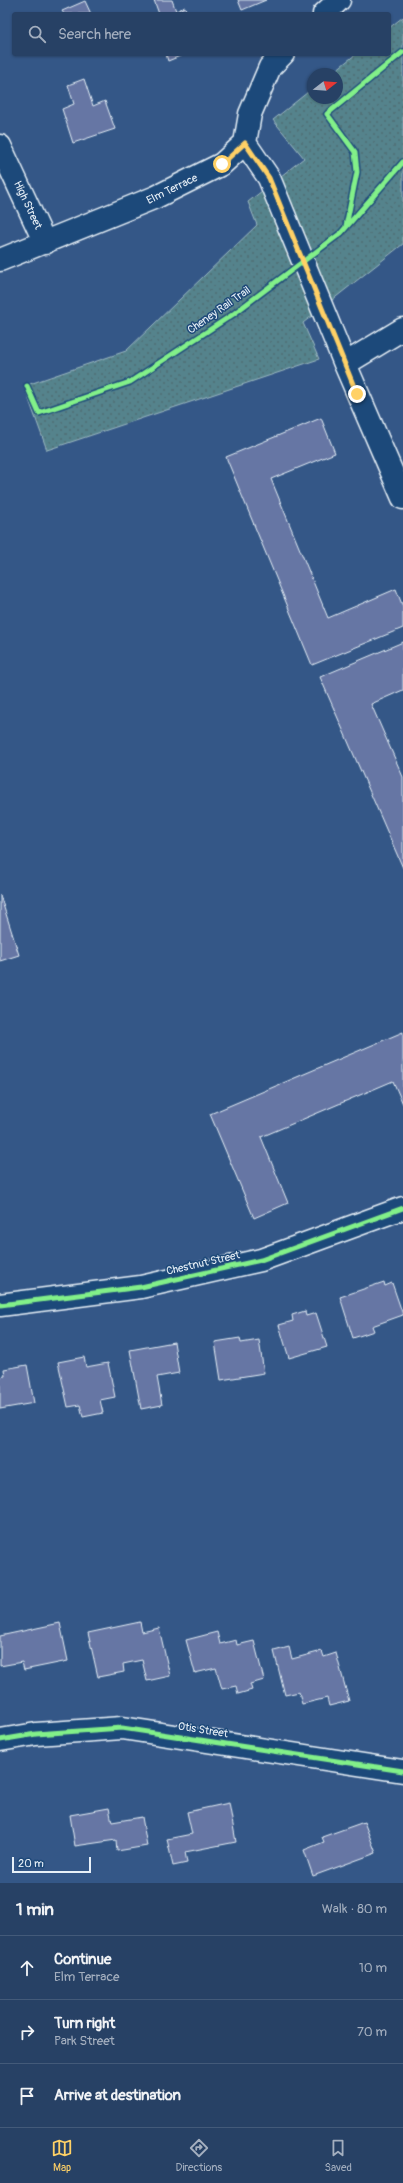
<!DOCTYPE html>
<meta charset="utf-8">
<style>
body{margin:0;font-family:Pangolin,sans-serif;background:#334c6e;color:#f1f3f6}
.compass{position:absolute;left:307px;top:68px;width:36px;height:36px;border-radius:50%;background:#274165;box-shadow:0 1px 3px #0004;rotate:73deg}
.scale{position:absolute;left:12px;bottom:10px;width:79px;box-sizing:border-box;padding-left:4px;border:2px solid #e8f1f8;border-top:0;font-size:11px;line-height:14px;white-space:nowrap;color:#e8f1f8;-webkit-text-stroke:3px #1f4a7a;paint-order:stroke}
.stop{position:absolute;width:12px;height:12px;margin:-9px;border:3px solid #ffd166;border-radius:50%;background:#fff}
.stop.end{background:#ffd166;border-color:#fff;box-shadow:0 1px 4px #0008}
.list{margin:0;padding:0;list-style:none}
h2{display:flex;justify-content:space-between;align-items:center;height:52px;margin:0;padding:0 16px;font-size:17px}
h2 small{font-size:13px;font-weight:400;color:#a4afbf}
.list li{display:grid;grid-template-columns:26px 1fr auto;gap:12px;align-items:center;box-sizing:border-box;height:64px;padding:0 16px;border-top:1px solid #435a79}
.list b{display:block;font-size:15px;white-space:nowrap}
.list p{margin:0;font-size:13px;white-space:nowrap;color:#a4afbf}
.list em{font-size:13px;font-style:normal;color:#a4afbf}
.icon{flex:none;width:22px;height:22px;fill:none;stroke:currentColor;stroke-width:2;stroke-linecap:round;stroke-linejoin:round}
.map{position:relative;flex:none;width:403px;height:1883px;overflow:hidden}
.search{position:absolute;background:#274165;box-shadow:0 1px 3px #0004;left:12px;right:12px;top:12px;height:44px;display:flex;align-items:center;gap:10px;box-sizing:border-box;padding:0 14px;border-radius:4px;color:#a4afbf;font-size:15px}
.sheet{height:244px;background:#274165}
nav{display:flex;justify-content:space-around;align-items:center;box-sizing:border-box;height:56px;border-top:1px solid #435a79;background:#274165;font-size:11px;color:#a4afbf}
nav a{display:grid;justify-items:center;gap:2px}
nav .on{color:#ffd166}
.map>svg:first-child{display:block}
</style>
<div class="map">
<svg width="403" height="1883" viewBox="0 0 403 1883">
<defs>
<pattern id="park-dots" width="8" height="8" patternUnits="userSpaceOnUse"><rect width="8" height="8" fill="#55838c"/><path d="M2 2h.1M6 6h.1" fill="none" stroke="#4f6b72" stroke-width="1.8" stroke-linecap="round"/></pattern>
</defs>
<rect width="100%" height="100%" fill="#345787"/>
<filter id="ink" filterUnits="userSpaceOnUse"><feTurbulence type="fractalNoise" baseFrequency=".025" numOctaves="2"/><feDisplacementMap in="SourceGraphic" scale="8" xChannelSelector="R" yChannelSelector="G"/><feConvolveMatrix kernelMatrix="1 2 1 2 8 2 1 2 1" color-interpolation-filters="sRGB"/></filter>
<g filter="url(#ink)">
<path fill="url(#park-dots)" stroke="#9ebac2" d="M403,17v227l-100,79 16,36 -272,91 -23,-64 102,-35 131,-126 -9,-23 56,-44 -31,-38 40,-32v10h24v-24h-6l25,-20h33v-26z"/>
<path fill="#6676a4" stroke="#e8f1f8" d="M154,0h18l4,11 9,-4 2,7h-28z
M238,0h28l-24,10z
M85,1l6,13h-27l-2,-3z
M166,54h19l-17,7z
M84,79l9,27 12,-5 10,28 -42,14 -11,-34 12,-5 -6,-19z
M321,418l14,35 -64,26 57,139 68,-29 7,18v21l-91,37 -86,-208z
M403,642v48l-32,14 32,73v91l-83,-191z
M0,895l19,60 -19,6z
M403,1032v72l-10,-23 -132,56 27,66 -34,15 -44,-104z
M384,1282l1,4 7,-3 11,32 -31,11 2,5 -21,7 -13,-41z
M305,1311l1,5 10,-3 11,34 -38,11 -10,-33 14,-4 -1,-6z
M240,1338l1,5 18,-3 5,33 -43,7 -6,-38z
M174,1342l5,31 -22,4 5,28 -21,4 -11,-59z
M84,1357l2,10 22,-4 7,34 -15,3 3,13 -20,4 -3,-12 -12,2 -10,-45z
M27,1365l7,38 -34,6v-32l5,-1 -1,-7z
M140,1622l2,10 17,-4 11,48 -23,5 -5,-21 -19,4 1,8 -26,5 -10,-44z
M60,1623l8,38 -44,9 -2,-8 -22,4v-30z
M217,1632l3,12 16,-4 1,5 17,-4 10,39 -14,4 2,6 -14,4 -2,-8 -14,3 -6,-21 -21,5 -9,-33z
M289,1647l3,12 30,-8 2,6 12,-4 13,48 -20,5 -2,-8 -25,6 -3,-12 -14,3 -11,-44z
M229,1803l7,39 -51,10 2,11 -14,3 -6,-27 25,-5 -5,-22z
M109,1808l3,14 30,-5 5,29 -30,5 -1,-11 -41,6 -5,-31z
M364,1822l12,31 -63,23 -9,-26 20,-8 -2,-5z"/>
<g fill="none" stroke-linecap="round" stroke-linejoin="round">
<g stroke="#e8f1f8" stroke-width="25">
<path id="street" d="M324,14l15,-14
M245,143l24,35 76,186 58,134
M0,146l45,97
M0,260l156,-63 66,-33 23,-21 5,-29 20,-47 13,-13
M345,364l58,-35
M0,1305l141,-18 120,-27 142,-52
M0,1740l36,-6 86,-6 281,43"/>
</g>
<use href="#street" stroke="#1f4a7a" stroke-width="22"/>
<g stroke="#1f4a7a" stroke-width="8">
<path id="cycleway" d="M346,226l11,-54 -2,-20 -28,-38 76,-62
M27,386l12,27 91,-31 102,-67 109,-82 62,-71
M0,1305l141,-18 120,-27 142,-52
M0,1740l36,-6 86,-6 281,43"/>
</g>
<use href="#cycleway" stroke="#82f089" stroke-width="5"/>
</g>
</g>
<g fill="none" stroke-linecap="round" stroke-linejoin="round" filter="url(#ink)">
<path stroke="#ffd166" stroke-width="5" d="M222,164l23,-21 24,35 88,216"/>
</g>
<g text-anchor="middle" dominant-baseline="central" stroke-width="3" stroke-linejoin="round" paint-order="stroke">
<g font-size="11" fill="#e8f1f8" stroke="#1f4a7a">
<text transform="translate(172 189) rotate(-26)">Elm Terrace</text>
<text transform="translate(28 205) rotate(65)">High Street</text>
<text transform="translate(219 310) rotate(-35)">Cheney Rail Trail</text>
<text transform="translate(203 1263) rotate(-13)">Chestnut Street</text>
<text transform="translate(203 1730) rotate(9)">Otis Street</text>
</g>
</g>
</svg>
<svg class="compass" viewBox="-18 -18 36 36"><path d="M0-13l5 13h-10z" fill="#e53935"/><path d="M0 13l5-13h-10z" fill="#a4afbf"/></svg>
<div class="scale">20 m</div>
<div class="stop" style="left:222px;top:164px"></div>
<div class="stop end" style="left:357px;top:394px"></div>
<div class="search"><svg class="icon" aria-label="search" viewBox="0 0 24 24"><circle cx="10" cy="10" r="6"/><path d="M15 15l6 6"/></svg>Search here</div>
</div>
<section class="sheet">
<h2>1 min<small>Walk · 80 m</small></h2>
<ul class="list">
<li><svg class="icon" aria-label="ahead" viewBox="0 0 24 24"><path d="M12 20V5M6 11l6-6 6 6"/></svg><div><b>Continue</b><p>Elm Terrace</p></div><em>10 m</em></li>
<li><svg class="icon" aria-label="right" viewBox="0 0 24 24"><path d="M7 20v-9h11M14 6l5 5-5 5"/></svg><div><b>Turn right</b><p>Park Street</p></div><em>70 m</em></li>
<li><svg class="icon" aria-label="arrive" viewBox="0 0 24 24"><path d="M6 21V4h12l-3 4 3 4H6"/></svg><div><b>Arrive at destination</b></div></li>
</ul>
</section>
<nav>
<a class="on"><svg class="icon" aria-label="map" viewBox="0 0 24 24"><path d="M3 6l6-2 6 2 6-2v14l-6 2-6-2-6 2zM9 4v14M15 6v14"/></svg>Map</a>
<a><svg class="icon" aria-label="directions" viewBox="0 0 24 24"><path d="M12 3l9 9-9 9-9-9zM9 14v-3h6M13 9l2 2-2 2"/></svg>Directions</a>
<a><svg class="icon" aria-label="saved" viewBox="0 0 24 24"><path d="M7 4h10v16l-5-4-5 4z"/></svg>Saved</a>
</nav>
